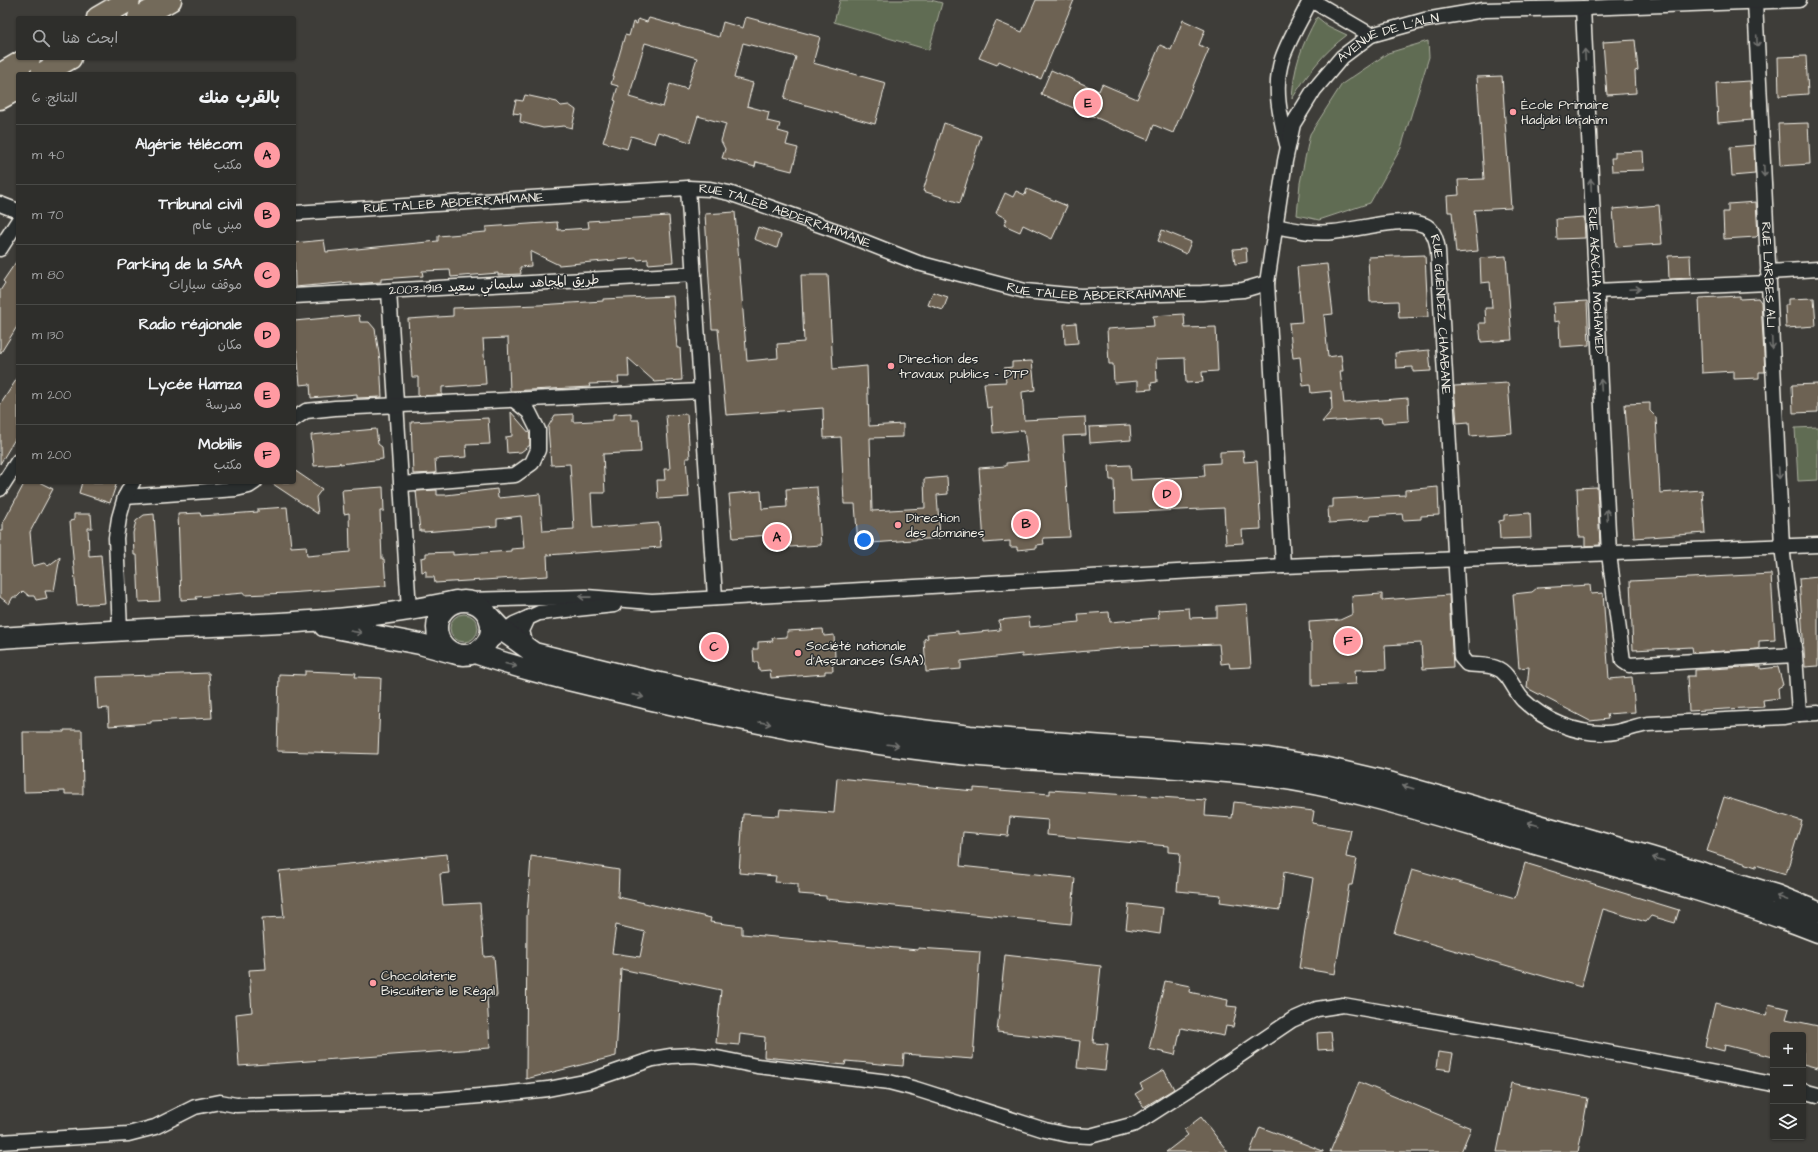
<!DOCTYPE html>
<html lang="ar">
<meta charset="utf-8">
<style>
body{margin:0;font-family:"Architects Daughter","Playpen Sans Arabic",sans-serif;background:#363633;color:#f1f3f6;direction:rtl}
.controls{position:absolute;right:12px;bottom:12px;display:grid;overflow:hidden;border-radius:4px;box-shadow:0 1px 3px #0004}
.controls button{width:36px;height:36px;display:grid;place-items:center;padding:0;border:0;border-bottom:1px solid #494a47;background:#2e2e2b;color:#f1f3f6;font:20px sans-serif}
.you{position:absolute;left:864px;top:540px;width:14px;height:14px;margin:-10px;border:3px solid #fff;border-radius:50%;background:#1a73e8;box-shadow:0 0 0 6px #1a73e833}
.badge{display:grid;place-items:center;width:26px;height:26px;border-radius:50%;background:#ff9aa2;color:#111;font-size:13px;font-weight:700}
.pin{position:absolute;translate:-50% -50%;border:2px solid #fff;box-shadow:0 1px 4px #0006}
.list{margin:0;padding:0;list-style:none}
h2{display:flex;justify-content:space-between;align-items:center;height:52px;margin:0;padding:0 16px;font-size:17px}
h2 small{font-size:13px;font-weight:400;color:#a7a8a9}
.list li{display:grid;grid-template-columns:26px 1fr auto;gap:12px;align-items:center;box-sizing:border-box;height:60px;padding:0 16px;border-top:1px solid #494a47}
.list b{display:block;font-size:15px;white-space:nowrap}
.list p{margin:0;font-size:13px;white-space:nowrap;color:#a7a8a9}
.list em{font-size:13px;font-style:normal;color:#a7a8a9}
.icon{flex:none;width:22px;height:22px;fill:none;stroke:currentColor;stroke-width:2;stroke-linecap:round;stroke-linejoin:round}
.map{position:relative;flex:none;width:1818px;height:1152px;overflow:hidden;direction:ltr}
.search{position:absolute;background:#2e2e2b;box-shadow:0 1px 3px #0004;left:16px;top:16px;width:280px;height:44px;display:flex;align-items:center;gap:10px;box-sizing:border-box;padding:0 14px;border-radius:4px;color:#a7a8a9;font-size:15px}
.panel{position:absolute;background:#2e2e2b;box-shadow:0 1px 3px #0004;left:16px;top:72px;width:280px;height:412px;border-radius:4px;direction:rtl}
.map>svg:first-child{display:block}
</style>
<div class="map">
<svg width="1818" height="1152" viewBox="0 0 1818 1152">
<rect width="100%" height="100%" fill="#3e3d39"/>
<filter id="ink" filterUnits="userSpaceOnUse"><feTurbulence type="fractalNoise" baseFrequency=".025" numOctaves="2"/><feDisplacementMap in="SourceGraphic" scale="8" xChannelSelector="R" yChannelSelector="G"/><feConvolveMatrix kernelMatrix="1 2 1 2 8 2 1 2 1" color-interpolation-filters="sRGB"/></filter>
<g filter="url(#ink)">
<path fill="#616c53" stroke="#aaae9e" d="M840,0h91l11,3 -13,47 -95,-28z
M1317,17l11,9 19,9c-24,18 -39,38 -55,64 2,-34 9,-52 25,-82z
M1428,41l1,16 -28,91 -31,55 -51,17 -22,-5 3,-32 10,-49 32,-50 46,-31z
M1818,427v53l-20,1 -3,-53z
M450 628a14 14 0 1 1 28 0a14 14 0 1 1-28 0Z"/>
<path fill="#6d6253" stroke="#f4f1e8" fill-rule="evenodd" d="M1036,0h38l-33,79 -42,-18 -2,4 -18,-7 17,-37 26,11z
M746,17l74,20 -7,26 73,20 -11,41 -91,-25 12,-42 -53,-14 -9,35 19,5 -6,23 22,6 -2,9 13,3 -2,7 11,3 -3,11 12,3 -6,23 -36,-9 -1,5 -33,-9 3,-9 -4,-8 5,-17 -28,-8 -8,26 -32,-10 -4,11 -23,-7 -4,13 -24,-7 13,-41 -2,-1 4,-14 -7,-2 14,-49 4,1 4,-14 4,2 1,-5 9,3 2,-4 70,19 4,-15 20,6zM645,43l52,15 -10,31 -17,-5 -7,23 -34,-10z
M1183,20l22,10 -6,15 10,4 -36,84 -19,-8 -6,15 -107,-46 10,-24 48,21 3,-7 35,15 23,-54 11,5z
M1635,40l3,30 -3,1 1,22 -29,2 -4,-53z
M1806,56l2,38 -29,2 -1,-39z
M1502,76l9,132 -37,2 4,41 -22,2 -4,-41h-4l-1,-16 12,-1 -1,-15 26,-1 -7,-102z
M1750,81l2,39 -34,3 -2,-40z
M525,95l32,7 4,4 8,-1 7,5 -4,18 -8,-2 -21,2 -23,-6 1,-8 -8,-1 3,-13 7,1z
M944,123l37,13 -21,67 -37,-12z
M1808,123l2,41 -30,2 -2,-42z
M1754,145l1,29 -23,2 -2,-29z
M1643,151l1,19 -32,1 -1,-13h4v-6z
M1027,189l40,17 -15,33 -29,-14 -3,7 -16,-7 3,-6 -11,-6 9,-20 8,4 3,-6 9,4z
M1756,202l2,33 -2,2 -32,2 -1,-27h5v-8z
M1659,205l3,39 -46,3 -3,-38z
M735,212l12,149 31,-3 -1,-14 27,-2 -3,-67h27l5,94 34,-3 2,60 34,-2v13l-33,1 2,73 53,-3 -1,-29 23,-2 1,17 -11,1 3,43 -82,6 -3,-40h-11l-3,-67 -17,1 -1,-30 -97,7 -8,-86h-6l-7,-115z
M669,216l4,46 -25,2v-5l-11,1v-2l-78,7 -29,-14 1,15 -11,1 1,7 -23,1v-2l-47,4 -1,-7 -28,1 1,5 -42,3v3l-30,2v-2l-56,5 -1,-44 30,-3 2,12 112,-11v-5l48,-4v-5l71,-5 1,8 31,-2 -1,-7z
M1584,217l1,21 -28,1 -1,-20z
M758,227l23,8 -4,13 -23,-9z
M1162,230l29,12 -5,12 -28,-13z
M1246,248l1,14 -12,2 -2,-15z
M1425,255l3,62 -29,1 -1,-17 -28,1 -2,-45z
M1690,255l1,23 -22,1 -1,-23z
M1506,256l6,84 -31,2 -2,-19h7l-1,-15h7l-2,-26 -9,1 -1,-25z
M18,259v66l-18,29v-63l5,-8 -2,-2z
M1327,264l6,50 -9,1 4,42 13,-2 2,16h-3l4,32 64,-5 1,23 -27,2 -1,-5 -59,4 10,-12 -1,-19 -20,2 -1,-8 -7,1 -3,-29 -7,1 -4,-35 13,-1 -5,-55z
M933,292l15,5 -5,13 -15,-5z
M673,296l4,52h3l2,32 -27,2 -27,-24 1,19h-11l1,6 -30,1 1,3 -80,4 -2,-53 -25,1 3,45 -44,3v8l-24,1v-19h-6l-4,-58 45,-3v-8l86,-3 64,-4v-2z
M1740,296v3l18,-1 3,4 4,70h-6v6l-25,1v-8l-32,2 -3,-75z
M1814,298l2,28 -30,2 -1,-23h3v-6z
M1587,301l2,44 -29,2 -1,-26 -5,1 -1,-19z
M1184,314l1,14 31,-1 2,44 -16,1 1,10 -17,1 -1,-25 -29,1 1,23 -6,1 1,6 -14,1v-9l-24,2 -1,-19h-4l-2,-35 47,-3 -1,-10z
M359,315l1,7h9l6,7 5,31 2,37 -25,1v-4l-46,4 -1,-14 -10,1 -3,-35 -3,1v-30z
M1076,323l2,20 -13,1 -1,-20z
M1429,350l2,21 -18,1v-5l-17,1 -1,-15z
M1032,361l3,29 -13,2 2,28 61,-3 1,18 -23,1 7,101 -27,1 1,6 -7,1v3l-20,2v-3h-7v-6l-26,2 -5,-75 27,-2v-3l22,-2 -4,-31 -31,3 -2,-26 -4,1 -3,-25 22,-1 -2,-14 8,-1v-5z
M18,377v57l-18,30v-59z
M1508,383l4,50 -42,3 -1,-14 -12,1 -3,-37z
M1818,384v28l-25,1 -1,-28z
M1650,403v8l6,6 4,76 42,-3 3,43 -71,5 -9,-134z
M511,412l19,22v11l-9,7 -14,1 -1,-16 6,-1z
M631,413v7h8l2,32 -38,2 2,39h-14l2,35 66,-5 2,24 -114,8 1,21 -113,7 -1,-6h-8v-6l-4,1 -1,-14 5,-1v-4l27,-1v3l58,-4v-2l13,-1 -3,-32 -24,3v7l-73,6v-1h-4l-4,-40 21,-1v5h9l51,-6 1,9 42,-4 3,37 31,-2 -4,-65 -19,1 -3,-38 7,-12 18,-1v8l40,-2v-6z
M687,414l3,44h-4l3,39 -31,2 -1,-19h8l-1,-11h6l-4,-54z
M488,418l2,26 -24,1 1,12 -32,2 1,14 -23,1 -2,-52z
M1130,425l1,15 -41,3 -1,-16z
M376,429l2,15 4,3 1,12 -43,5v-2l-1,2 -25,2 -3,-31z
M1243,451l1,11 13,-1 4,68 -19,1 1,13 -17,1 -2,-36 -109,5 -1,-33h-4l-1,-14 21,-1 1,15 74,-4 -1,-12 16,-1v-11z
M294,470l28,19 -6,8 2,17 -48,-32h24z
M25,482h14l14,7 -23,43 3,34 11,-3 4,3 12,-9 -6,34h-9l2,7 -11,2 -2,-4h-5l-6,-5 -6,6h-4l-4,7 -9,-7v-67h3v-7z
M82,482h35l-7,21 -31,-10z
M383,487l1,24h-4l2,48h2l2,27 -98,7 -44,2v-2l-48,4 1,2 -16,1 -3,-86 22,-1 1,3 57,-4v-3l29,-2 4,40 15,-1 1,10 43,-4 -1,-39 -5,1 -2,-24z
M817,487l4,58 -31,2 -1,-4 -13,1 -7,-9 -36,3 -4,-44 32,-3 1,18 25,-2 -1,-18z
M1438,487l1,28 -18,1v3l-18,1 -1,-6 -32,2v4l-41,3 -1,-16h5v-8l72,-4v-5z
M1597,487l3,58 -15,1v-9h-6l-2,-49z
M1530,513l1,25 -31,1 -1,-18 5,-1v-5z
M74,514h17l1,14h-4l1,28 12,-1 4,48 -28,2 -7,-84 4,-1z
M154,514l6,87 -21,1 -2,-47h-3l-1,-22 3,-12 8,-6z
M1771,574l4,66 -16,1v8l-66,4 -1,-6 -59,3 -3,-69z
M1818,577v89l-13,1 -6,-88z
M1590,585l1,9 12,-1 6,86 23,-2 3,35 -28,2 1,5 -18,2 -63,-33 2,-21 -10,1 -6,-74 19,-2 5,-4z
M1382,594v6l67,-5 4,72 -30,2 -2,-26 -36,2 1,24 -31,1 1,14 -44,2v-43l-2,-3 -1,-18 31,-2 13,-6 -1,-18z
M1247,604l4,63 -21,1 -1,-5 -8,1 -2,-20 -86,3 -111,10v-3l-61,7v8l-35,3 -2,-33 4,-1 -1,-4 31,-3v3l42,-4 -1,-10 30,-3 1,10 49,-5 -1,-8 31,-2 1,10 49,-4 -1,-8 31,-2 1,10 27,-1v-11z
M823,629l1,7 10,-1 1,22h-3l1,14h-8v3l-54,4 -1,-8 -11,1 -1,-9h-4l-1,-13h5v-7l15,-1 -1,-3 15,-1v-6z
M1761,666v3l17,-2 5,18 -5,3 1,10 -16,2 1,7 -75,4 -2,-35h8v-6z
M305,671l51,2 -1,4 26,1 -3,76 -101,-3 2,-77 26,1z
M209,673l3,45 -61,3v2l-42,3 -1,-18 -10,1 -2,-32z
M64,730h18l1,64h-18v-3l-41,1 -1,-60h41z
M837,778l137,13v-3l76,6v-4l156,10 -1,16 27,2 2,-16 80,9 -2,12 39,7 -5,27 11,2 -5,26h-3l-14,89 -36,-6 14,-90 -29,-6 -4,38 -60,-8 1,-7 -44,-4 3,-38 -12,-1v-6l-121,-11 1,-15 -38,-3 -2,19 -45,-4 -3,34 115,12 -4,46 -245,-25v-3l-28,-2v-10l-23,-2 1,-6 -37,-3 4,-59 36,2 1,-7 54,4z
M1724,797l78,24 -16,53 -30,-9v2l-49,-16z
M447,854l2,19 -9,1 3,31 37,-2 4,54 10,-1 3,40 -10,1 3,51 -251,18 -3,-52 16,-2 -3,-42 17,-1 -4,-51 22,-1 -5,-46z
M531,856l88,14 -1,27 93,21 -1,4 32,4v8l176,16v-2l62,4 -7,107 -69,-5 -1,12 -57,-5 -1,4 -81,-8 1,-20 -25,-3 -1,11 -23,-2 5,-53 -100,-21 -5,87 -90,23 1,-163zM616,925l29,7 -5,25 -28,-4z
M1525,863l154,47 -4,13 -24,-7 -5,6 -43,-13 -22,78 -187,-54 18,-64 103,29z
M1129,904l34,4 -3,26 -34,-5z
M1005,955l96,11 -8,77 15,1 -3,27 -28,-3 3,-27 -83,-9z
M1165,981l25,5 -1,6 39,8 -1,6 10,1 -4,20 -7,-1 -2,10 -43,-8 -6,27 -26,-6z
M1715,1003l51,13 3,-12 20,5 -3,10 32,7v42l-15,-4v-29h-30v22l-48,-12 -1,6 -19,-5z
M1331,1032l2,17 -15,1 -1,-17z
M1438,1052l15,2 -3,16 -14,-2z
M1164,1070l10,19 -30,18 -9,-13 8,-5 -3,-5z
M1359,1082l112,46 -10,24h-131z
M1511,1083l77,15 -10,54h-81z
M1201,1117l27,35h-62l22,-17 -4,-5z
M1260,1127l63,24v1h-73z"/>
<g fill="none" stroke-linecap="round" stroke-linejoin="round">
<g stroke="#f4f1e8" stroke-width="17">
<g id="minor">
<path d="M1311,0l60,35"/>
<path id="s1" d="M1755,2l27,544 13,109 4,59 19,-1"/>
<path id="s2" d="M1583,8l26,546 14,107 6,4 166,-10"/>
<path d="M1287,144c-7,-28 -14,-56 -5,-85 7,-20 19,-39 28,-58"/>
<path d="M688,188l27,410"/>
<path d="M0,204l18,7"/>
<path id="s3" d="M294,213l394,-25 22,1 19,4 108,38 81,32 107,28 55,5 122,-3 41,-3 24,-7"/>
<path id="s4" d="M1275,226c20,4 38,8 58,6 25,-2 68,-16 91,-7 10,4 13,17 14,26l23,406 6,7c10,2 20,0 29,4 13,4 18,23 27,32 22,21 53,34 83,33 15,0 27,-7 42,-9l136,-7 15,-3"/>
<path d="M0,249l18,-28"/>
<path d="M1768,272l50,-3"/>
<path d="M389,291l20,319"/>
<path d="M1596,291l172,-8"/>
<path d="M294,296l400,-22"/>
<path d="M294,419l12,-8 29,-3 366,-17"/>
<path d="M402,484l113,-9 17,-12 6,-13v-20l-9,-18 -15,-12"/>
<path d="M0,489l18,-28"/>
<path d="M125,497l111,-8 13,-3 6,-4"/>
<path id="s5" d="M1283,566l-16,-283 18,-122 8,-37 21,-34 28,-33 29,-22 54,-15 59,-10 99,-2 216,-8"/>
<path d="M465,600l121,-3 66,5 631,-36 535,-21"/>
<path d="M120,630l-4,-92 3,-20 6,-21 8,-15"/>
<path d="M482,648l32,-24 14,-6"/>
<path d="M531,649l-6,-7 -3,-11 6,-13 11,-5 75,-8"/>
<path d="M1803,1091l15,4"/>
<path d="M0,1142l128,-8 27,-7 40,-20 25,-5 16,3 199,-5 67,-6 46,-5 41,-8 64,-22 18,-3 22,-1 19,2 45,9 132,16 27,7 129,41 24,5 21,1 45,-12 67,-43 90,-61 25,-11 26,-4 206,36 224,43"/>
</g>
</g>
<g stroke="#f4f1e8" stroke-width="23">
<path id="secondary" d="M437 628a27 27 0 1 1 54 0a27 27 0 1 1-54 0Z
M487,614l16,17 31,22 85,21 146,32 124,20 81,10 298,22 60,10 64,15 259,74 125,38 42,17
M324,626l96,18 33,9
M0,638c62,-4 123,-8 185,-11 90,-3 182,-6 271,-26
M475,653c56,20 115,32 173,46 106,24 213,46 321,56 98,9 198,9 296,21 85,11 167,38 249,62 102,29 205,55 304,94"/>
</g>
<g stroke="#f4f1e8" stroke-width="25">
<path id="primary" d="M98,18l31,-18
M139,18l31,-18
M42,74l28,-16
M0,75l29,-17
M0,98l18,-10"/>
</g>
<use href="#minor" stroke="#2a2d2e" stroke-width="14"/>
<use href="#secondary" stroke="#2a2d2e" stroke-width="20"/>
<use href="#primary" stroke="#736b5a" stroke-width="22"/>
</g>
<defs><path id="oneway-shaft" d="M-6 0H5M1.5-3L5.5 0L1.5 3" fill="none" stroke-width="1.6" stroke-linecap="round" stroke-linejoin="round"/></defs>
<g stroke="#71726f">
<use href="#oneway-shaft" transform="translate(1757 41) rotate(87)"/>
<use href="#oneway-shaft" transform="translate(1585 55) rotate(-93)"/>
<use href="#oneway-shaft" transform="translate(1764 171) rotate(88)"/>
<use href="#oneway-shaft" transform="translate(1591 185) rotate(-93)"/>
<use href="#oneway-shaft" transform="translate(1635 289) rotate(-3)"/>
<use href="#oneway-shaft" transform="translate(1772 343) rotate(87)"/>
<use href="#oneway-shaft" transform="translate(1601 385) rotate(-93)"/>
<use href="#oneway-shaft" transform="translate(1779 473) rotate(87)"/>
<use href="#oneway-shaft" transform="translate(1607 515) rotate(-93)"/>
<use href="#oneway-shaft" transform="translate(585 597) rotate(-179)"/>
<use href="#oneway-shaft" transform="translate(356 632) rotate(10)"/>
<use href="#oneway-shaft" transform="translate(511 665) rotate(15)"/>
<use href="#oneway-shaft" transform="translate(638 696) rotate(13)"/>
<use href="#oneway-shaft" transform="translate(765 723) rotate(11)"/>
<use href="#oneway-shaft" transform="translate(893 745) rotate(7)"/>
<use href="#oneway-shaft" transform="translate(1408 787) rotate(-164)"/>
<use href="#oneway-shaft" transform="translate(1533 824) rotate(-164)"/>
<use href="#oneway-shaft" transform="translate(1658 859) rotate(-163)"/>
<use href="#oneway-shaft" transform="translate(1782 898) rotate(-159)"/>
</g>
</g>
<g fill="#ff9aa2" stroke="#2a2d2e" stroke-width="1.5">
<circle cx="1513" cy="112" r="4"/>
<circle cx="891" cy="366" r="4"/>
<circle cx="898" cy="525" r="4"/>
<circle cx="798" cy="653" r="4"/>
<circle cx="373" cy="983" r="4"/>
</g>
<g text-anchor="middle" dominant-baseline="central" stroke-width="3" stroke-linejoin="round" paint-order="stroke">
<g font-size="13" fill="#f4f1e8" stroke="#2a2d2e">
<text stroke="none"><textPath href="#s5" startOffset="579">AVENUE DE L'ALN</textPath></text>
<text stroke="none"><textPath href="#s3" startOffset="160">RUE TALEB ABDERRAHMANE</textPath></text>
<text stroke="none"><textPath href="#s3" startOffset="496">RUE TALEB ABDERRAHMANE</textPath></text>
<text stroke="none"><textPath href="#s1" startOffset="273">RUE LARBES ALI</textPath></text>
<text stroke="none"><textPath href="#s2" startOffset="273">RUE AKACHA MOHAMED</textPath></text>
<text transform="translate(494 285) rotate(-3)">طريق المجاهد سليماني سعيد 1918-2003</text>
<text stroke="none"><textPath href="#s3" startOffset="820">RUE TALEB ABDERRAHMANE</textPath></text>
<text stroke="none"><textPath href="#s4" startOffset="245">RUE GUENDEZ CHAABANE</textPath></text>
</g>
<g font-size="13" fill="#f4f1e8" stroke="#2a2d2e" text-anchor="start">
<text x="1521" y="105">École Primaire<tspan x="1521" dy="15">Hadjabi Ibrahim</tspan></text>
<text x="899" y="359">Direction des<tspan x="899" dy="15">travaux publics - DTP</tspan></text>
<text x="906" y="518">Direction<tspan x="906" dy="15">des domaines</tspan></text>
<text x="806" y="646">Société nationale<tspan x="806" dy="15">d'Assurances (SAA)</tspan></text>
<text x="381" y="976">Chocolaterie<tspan x="381" dy="15">Biscuiterie le Régal</tspan></text>
</g>
</g>
</svg>
<div class="controls">
<button>+</button>
<button>−</button>
<button><svg class="icon" aria-label="layers" viewBox="0 0 24 24"><path d="M12 4l9 5-9 5-9-5zM3 14l9 5 9-5"/></svg></button>
</div>
<div class="you"></div>
<div class="pin badge" style="left:777px;top:537px">A</div>
<div class="pin badge" style="left:1026px;top:524px">B</div>
<div class="pin badge" style="left:714px;top:647px">C</div>
<div class="pin badge" style="left:1167px;top:494px">D</div>
<div class="pin badge" style="left:1088px;top:103px">E</div>
<div class="pin badge" style="left:1348px;top:641px">F</div>
<div class="search"><svg class="icon" aria-label="search" viewBox="0 0 24 24"><circle cx="10" cy="10" r="6"/><path d="M15 15l6 6"/></svg>ابحث هنا</div>
<section class="panel">
<h2>بالقرب منك<small>النتائج: 6</small></h2>
<ul class="list">
<li><span class="badge">A</span><div><b>Algérie télécom</b><p>مكتب</p></div><em>40 m</em></li>
<li><span class="badge">B</span><div><b>Tribunal civil</b><p>مبنى عام</p></div><em>70 m</em></li>
<li><span class="badge">C</span><div><b>Parking de la SAA</b><p>موقف سيارات</p></div><em>80 m</em></li>
<li><span class="badge">D</span><div><b>Radio régionale</b><p>مكان</p></div><em>130 m</em></li>
<li><span class="badge">E</span><div><b>Lycée Hamza</b><p>مدرسة</p></div><em>200 m</em></li>
<li><span class="badge">F</span><div><b>Mobilis</b><p>مكتب</p></div><em>200 m</em></li>
</ul>
</section>
</div>
